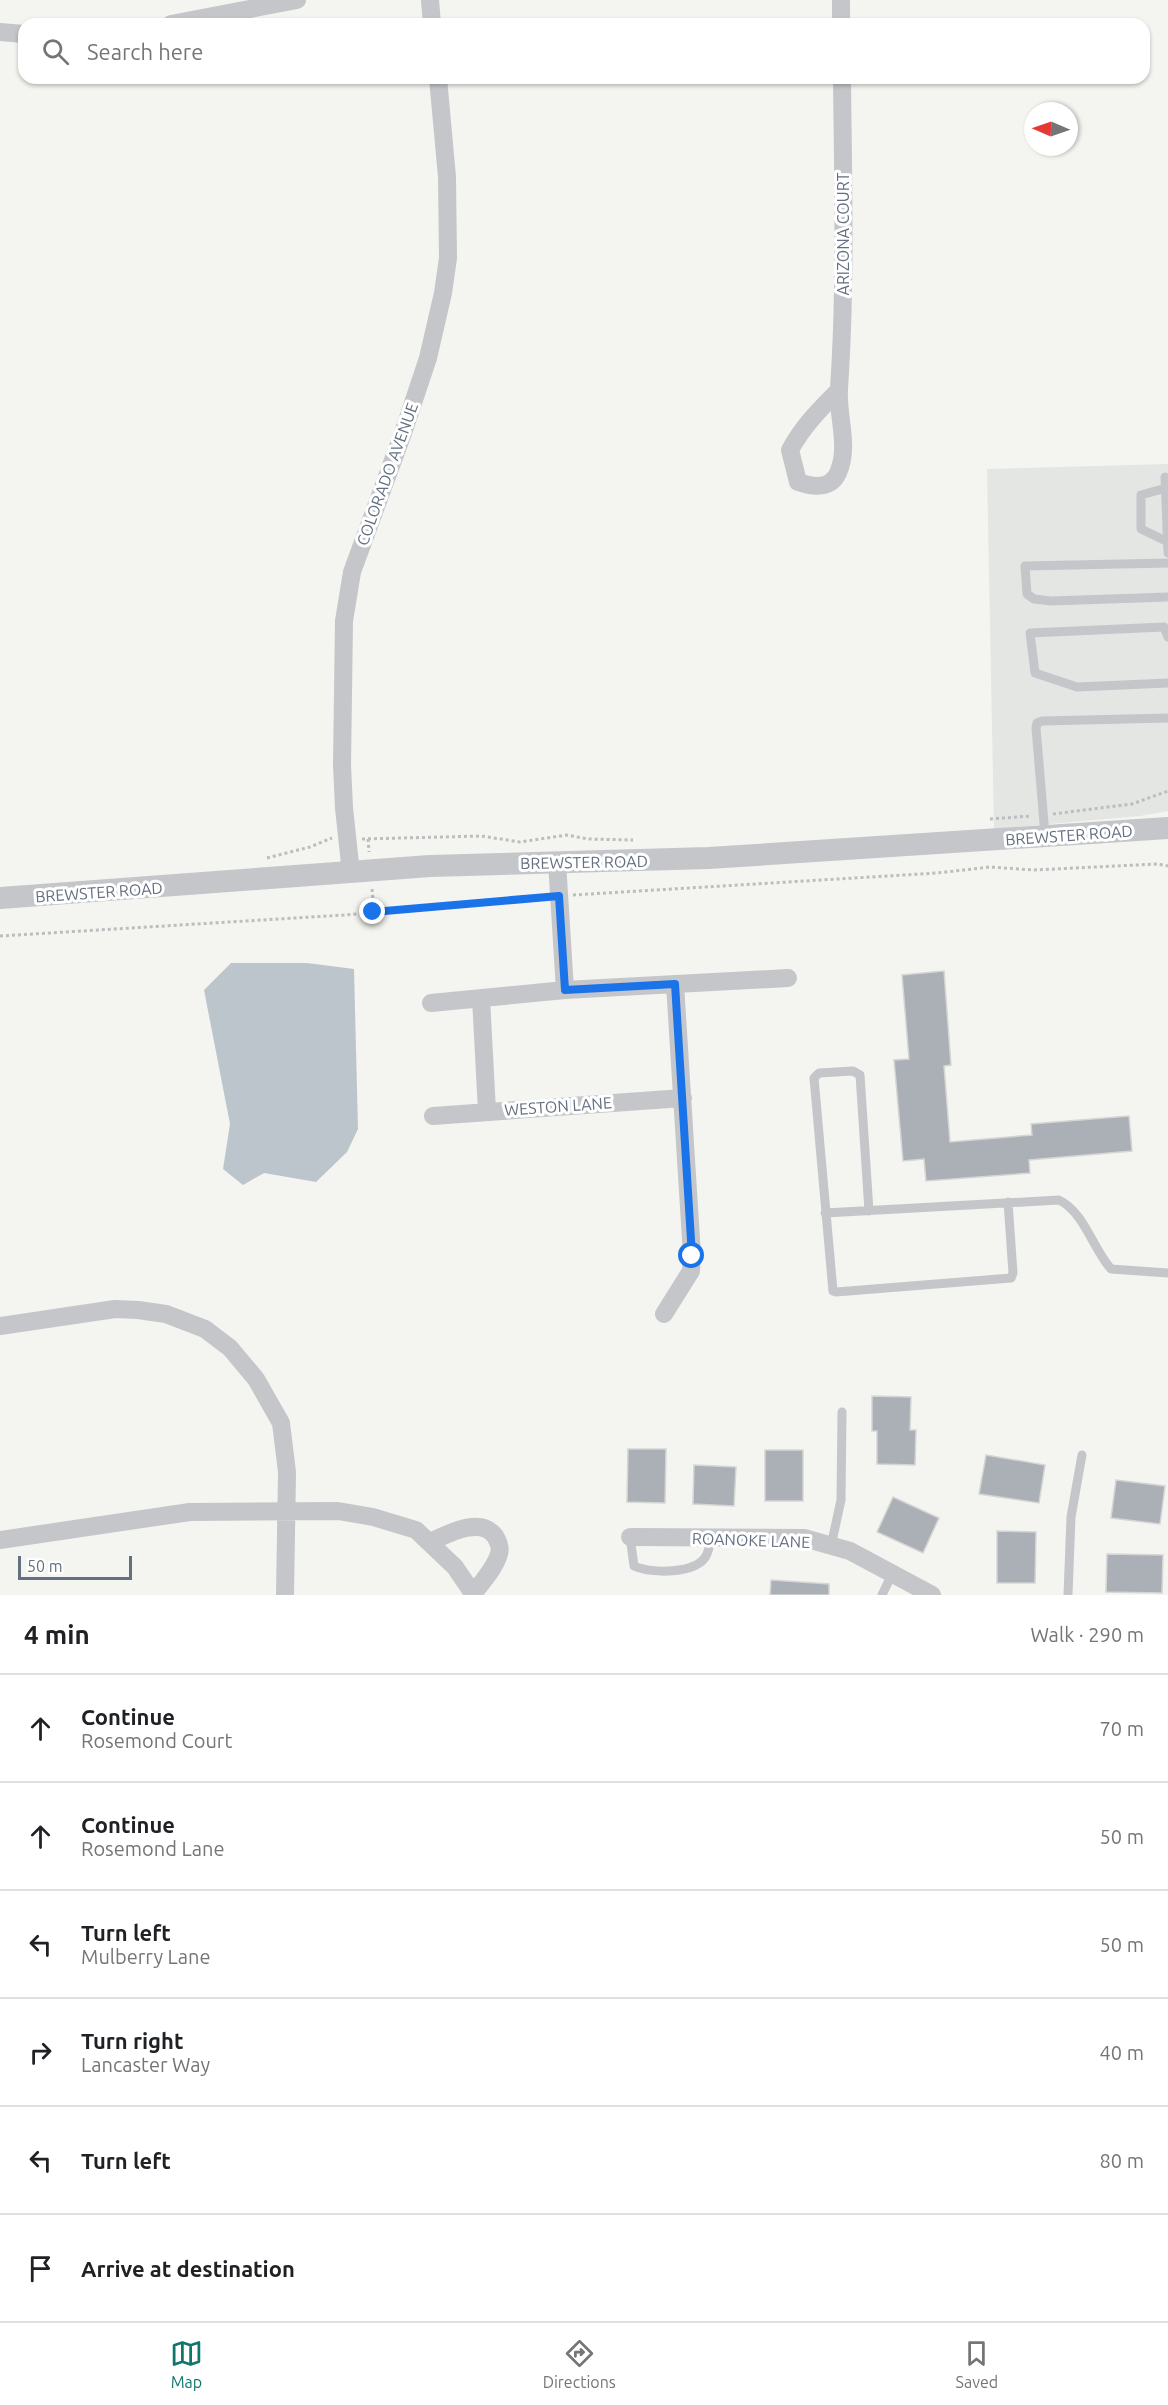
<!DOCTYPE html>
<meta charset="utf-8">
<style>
body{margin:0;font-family:Ubuntu,sans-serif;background:#f6f6f6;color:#202124}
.compass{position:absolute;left:1024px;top:102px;width:54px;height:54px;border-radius:50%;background:#fff;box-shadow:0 2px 4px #0004;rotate:272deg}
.scale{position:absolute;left:18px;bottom:15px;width:114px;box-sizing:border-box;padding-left:6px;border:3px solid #647080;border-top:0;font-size:16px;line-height:21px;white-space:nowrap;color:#647080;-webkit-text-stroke:4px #fff;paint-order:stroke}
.stop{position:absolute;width:18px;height:18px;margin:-14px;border:4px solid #1a73e8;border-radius:50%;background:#fff}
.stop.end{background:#1a73e8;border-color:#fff;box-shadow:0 2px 6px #0008}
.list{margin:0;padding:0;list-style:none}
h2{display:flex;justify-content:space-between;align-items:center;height:78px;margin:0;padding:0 24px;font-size:26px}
h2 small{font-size:20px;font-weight:400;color:#757577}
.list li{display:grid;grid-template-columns:39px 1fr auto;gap:18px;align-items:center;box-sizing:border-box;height:108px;padding:0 24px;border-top:2px solid #e0e0e0}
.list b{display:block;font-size:22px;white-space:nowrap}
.list p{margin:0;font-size:20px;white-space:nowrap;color:#757577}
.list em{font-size:20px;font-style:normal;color:#757577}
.icon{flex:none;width:33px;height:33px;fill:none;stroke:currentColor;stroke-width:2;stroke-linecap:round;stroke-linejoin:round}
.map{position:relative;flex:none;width:1168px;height:1595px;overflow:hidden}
.search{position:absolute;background:#fff;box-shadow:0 2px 4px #0004;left:18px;right:18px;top:18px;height:66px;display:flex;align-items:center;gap:15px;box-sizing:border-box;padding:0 21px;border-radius:18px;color:#757577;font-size:22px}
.sheet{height:726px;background:#fff}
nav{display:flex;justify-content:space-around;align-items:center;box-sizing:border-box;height:84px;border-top:2px solid #e0e0e0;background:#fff;font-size:16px;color:#757577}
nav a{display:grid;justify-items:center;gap:3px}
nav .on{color:#0f766e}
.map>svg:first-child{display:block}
</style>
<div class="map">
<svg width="1168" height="1595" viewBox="0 0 1168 1595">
<rect width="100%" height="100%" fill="#f4f4f0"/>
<path fill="#e4e6e4" d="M1168,464v347l-28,5 -146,13 -7,-360z"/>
<path fill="#bdc5cc" d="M231,963h76l47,6 4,160 -11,23 -31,30 -52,-9 -21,12 -20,-16 7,-45 -26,-134z"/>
<path fill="#aab0b6" stroke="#d5d5d3" stroke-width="1.5" d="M944,971l7,94 -7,1 6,76 82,-7 -1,-11 98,-8 3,35 -103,9 1,13 -104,8 -2,-22 -21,2 -9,-101 15,-1 -7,-84z
M872,1396l39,1 -1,33h6l-1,35 -38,-1v-33h-5z
M628,1449h38l-1,54 -38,-1z
M765,1450h38v51h-38z
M986,1455l59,10 -6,38 -60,-9z
M694,1465l42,2 -2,39 -41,-2z
M1116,1480l49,6 -5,38 -49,-6z
M893,1497l46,21 -16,35 -46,-21z
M997,1531l39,1 -1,51h-38z
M1107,1554l56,1 -1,38 -56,-1z
M771,1580l58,4v11h-59z"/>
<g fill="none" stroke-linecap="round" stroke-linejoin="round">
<path stroke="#bbbdbf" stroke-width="3" stroke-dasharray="3 3" stroke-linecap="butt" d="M1053,814l79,-10 36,-13
M990,819l41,-3
M362,839l119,-3 39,6 47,-7 21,4 45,1
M368,839l1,13
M267,858l43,-11 22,-9
M372,889l2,22
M573,895l364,-22 53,-6 44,3 123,-6 11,2
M0,936l344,-21 199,-18"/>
<path stroke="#c4c6ca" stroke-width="9" d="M1165,477l3,76
M1166,488l-25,7v34l27,13
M1168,563l-143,3 2,28 7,5 17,2 117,-4
M1168,637l-4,-10 -134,6 5,40 42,14 91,-4
M1045,835l-9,-107 1,-5 5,-2 126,-3
M869,1211l-9,-136 -7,-4 -34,2 -5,5 19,213 3,1 175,-14 2,-5 -5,-71
M825,1213l234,-13c25,12 34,49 52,69l57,4
M630,1537l4,29c17,8 62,8 72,-10 3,-5 4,-13 5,-19
M831,1546l10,-46 1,-88
M882,1595l10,-21
M1068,1595l3,-78 11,-62"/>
<path stroke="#c4c6ca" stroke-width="18" d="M430,0l2,24
M841,0v24
M171,24l126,-24
M0,32l24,2
M839,390c-19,19 -36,36 -49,60l8,32c15,5 32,8 40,-9 12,-27 -1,-56 1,-85 7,-103 4,-207 3,-310
M557,862l8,128
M351,873l-7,-65 -2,-43 2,-144 8,-49 51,-139 25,-75 15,-65 5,-35 -1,-81 -9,-99
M481,998l6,113
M431,1003l134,-13 223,-12
M433,1116l250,-18
M664,1314l27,-43 1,-16 -17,-271
M0,1326l115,-17 23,1 28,4 39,15 25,19 26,31 25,44 6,49 -2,123
M630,1537l174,1 46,13 82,44
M0,1540l190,-28 148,-1 35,6 43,13 39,37 19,28
M430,1542c18,-8 50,-26 65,-6 3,5 6,12 4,18 -4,14 -17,28 -26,40"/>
<path stroke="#c4c6ca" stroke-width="22" d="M0,898l430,-32 279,-8 459,-30"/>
</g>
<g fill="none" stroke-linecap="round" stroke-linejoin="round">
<path stroke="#1a73e8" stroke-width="8" d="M373,912l186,-16 6,94 110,-6 17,272"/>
</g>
<g text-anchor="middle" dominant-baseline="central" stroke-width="6" stroke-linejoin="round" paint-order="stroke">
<g font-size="16" fill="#647080" stroke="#fff">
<text transform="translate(843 234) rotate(-90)">ARIZONA COURT</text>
<text transform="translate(387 474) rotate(-70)">COLORADO AVENUE</text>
<text transform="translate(1069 835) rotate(-4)">BREWSTER ROAD</text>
<text transform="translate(584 862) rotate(-1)">BREWSTER ROAD</text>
<text transform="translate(99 892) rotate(-4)">BREWSTER ROAD</text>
<text transform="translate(558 1106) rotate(-4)">WESTON LANE</text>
<text transform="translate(751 1540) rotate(2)">ROANOKE LANE</text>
</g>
</g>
</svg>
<svg class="compass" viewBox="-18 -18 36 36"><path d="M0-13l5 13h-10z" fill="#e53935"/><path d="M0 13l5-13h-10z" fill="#757577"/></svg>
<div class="scale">50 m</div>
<div class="stop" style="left:692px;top:1256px"></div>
<div class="stop end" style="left:373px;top:912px"></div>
<div class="search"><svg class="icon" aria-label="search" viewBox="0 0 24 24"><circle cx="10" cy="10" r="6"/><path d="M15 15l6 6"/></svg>Search here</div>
</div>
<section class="sheet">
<h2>4 min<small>Walk · 290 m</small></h2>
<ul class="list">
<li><svg class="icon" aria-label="ahead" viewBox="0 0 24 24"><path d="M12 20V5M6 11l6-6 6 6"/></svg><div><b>Continue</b><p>Rosemond Court</p></div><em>70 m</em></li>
<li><svg class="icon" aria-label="ahead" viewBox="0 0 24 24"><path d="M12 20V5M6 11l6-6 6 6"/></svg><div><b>Continue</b><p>Rosemond Lane</p></div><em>50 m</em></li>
<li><svg class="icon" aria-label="left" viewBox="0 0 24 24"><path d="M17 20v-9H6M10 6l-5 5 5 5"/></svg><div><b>Turn left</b><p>Mulberry Lane</p></div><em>50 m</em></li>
<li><svg class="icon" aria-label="right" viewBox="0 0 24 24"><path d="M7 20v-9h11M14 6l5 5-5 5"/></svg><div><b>Turn right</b><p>Lancaster Way</p></div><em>40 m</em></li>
<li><svg class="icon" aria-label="left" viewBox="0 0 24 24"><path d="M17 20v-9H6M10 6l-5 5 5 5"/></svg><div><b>Turn left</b></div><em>80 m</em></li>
<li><svg class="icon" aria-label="arrive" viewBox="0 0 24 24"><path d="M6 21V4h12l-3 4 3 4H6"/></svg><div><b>Arrive at destination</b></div></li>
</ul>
</section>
<nav>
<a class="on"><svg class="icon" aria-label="map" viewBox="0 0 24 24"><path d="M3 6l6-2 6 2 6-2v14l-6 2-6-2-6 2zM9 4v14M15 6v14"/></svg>Map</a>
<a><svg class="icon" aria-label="directions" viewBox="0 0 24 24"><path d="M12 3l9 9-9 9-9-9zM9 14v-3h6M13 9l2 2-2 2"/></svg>Directions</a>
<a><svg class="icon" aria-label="saved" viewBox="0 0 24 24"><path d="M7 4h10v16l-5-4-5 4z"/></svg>Saved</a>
</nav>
